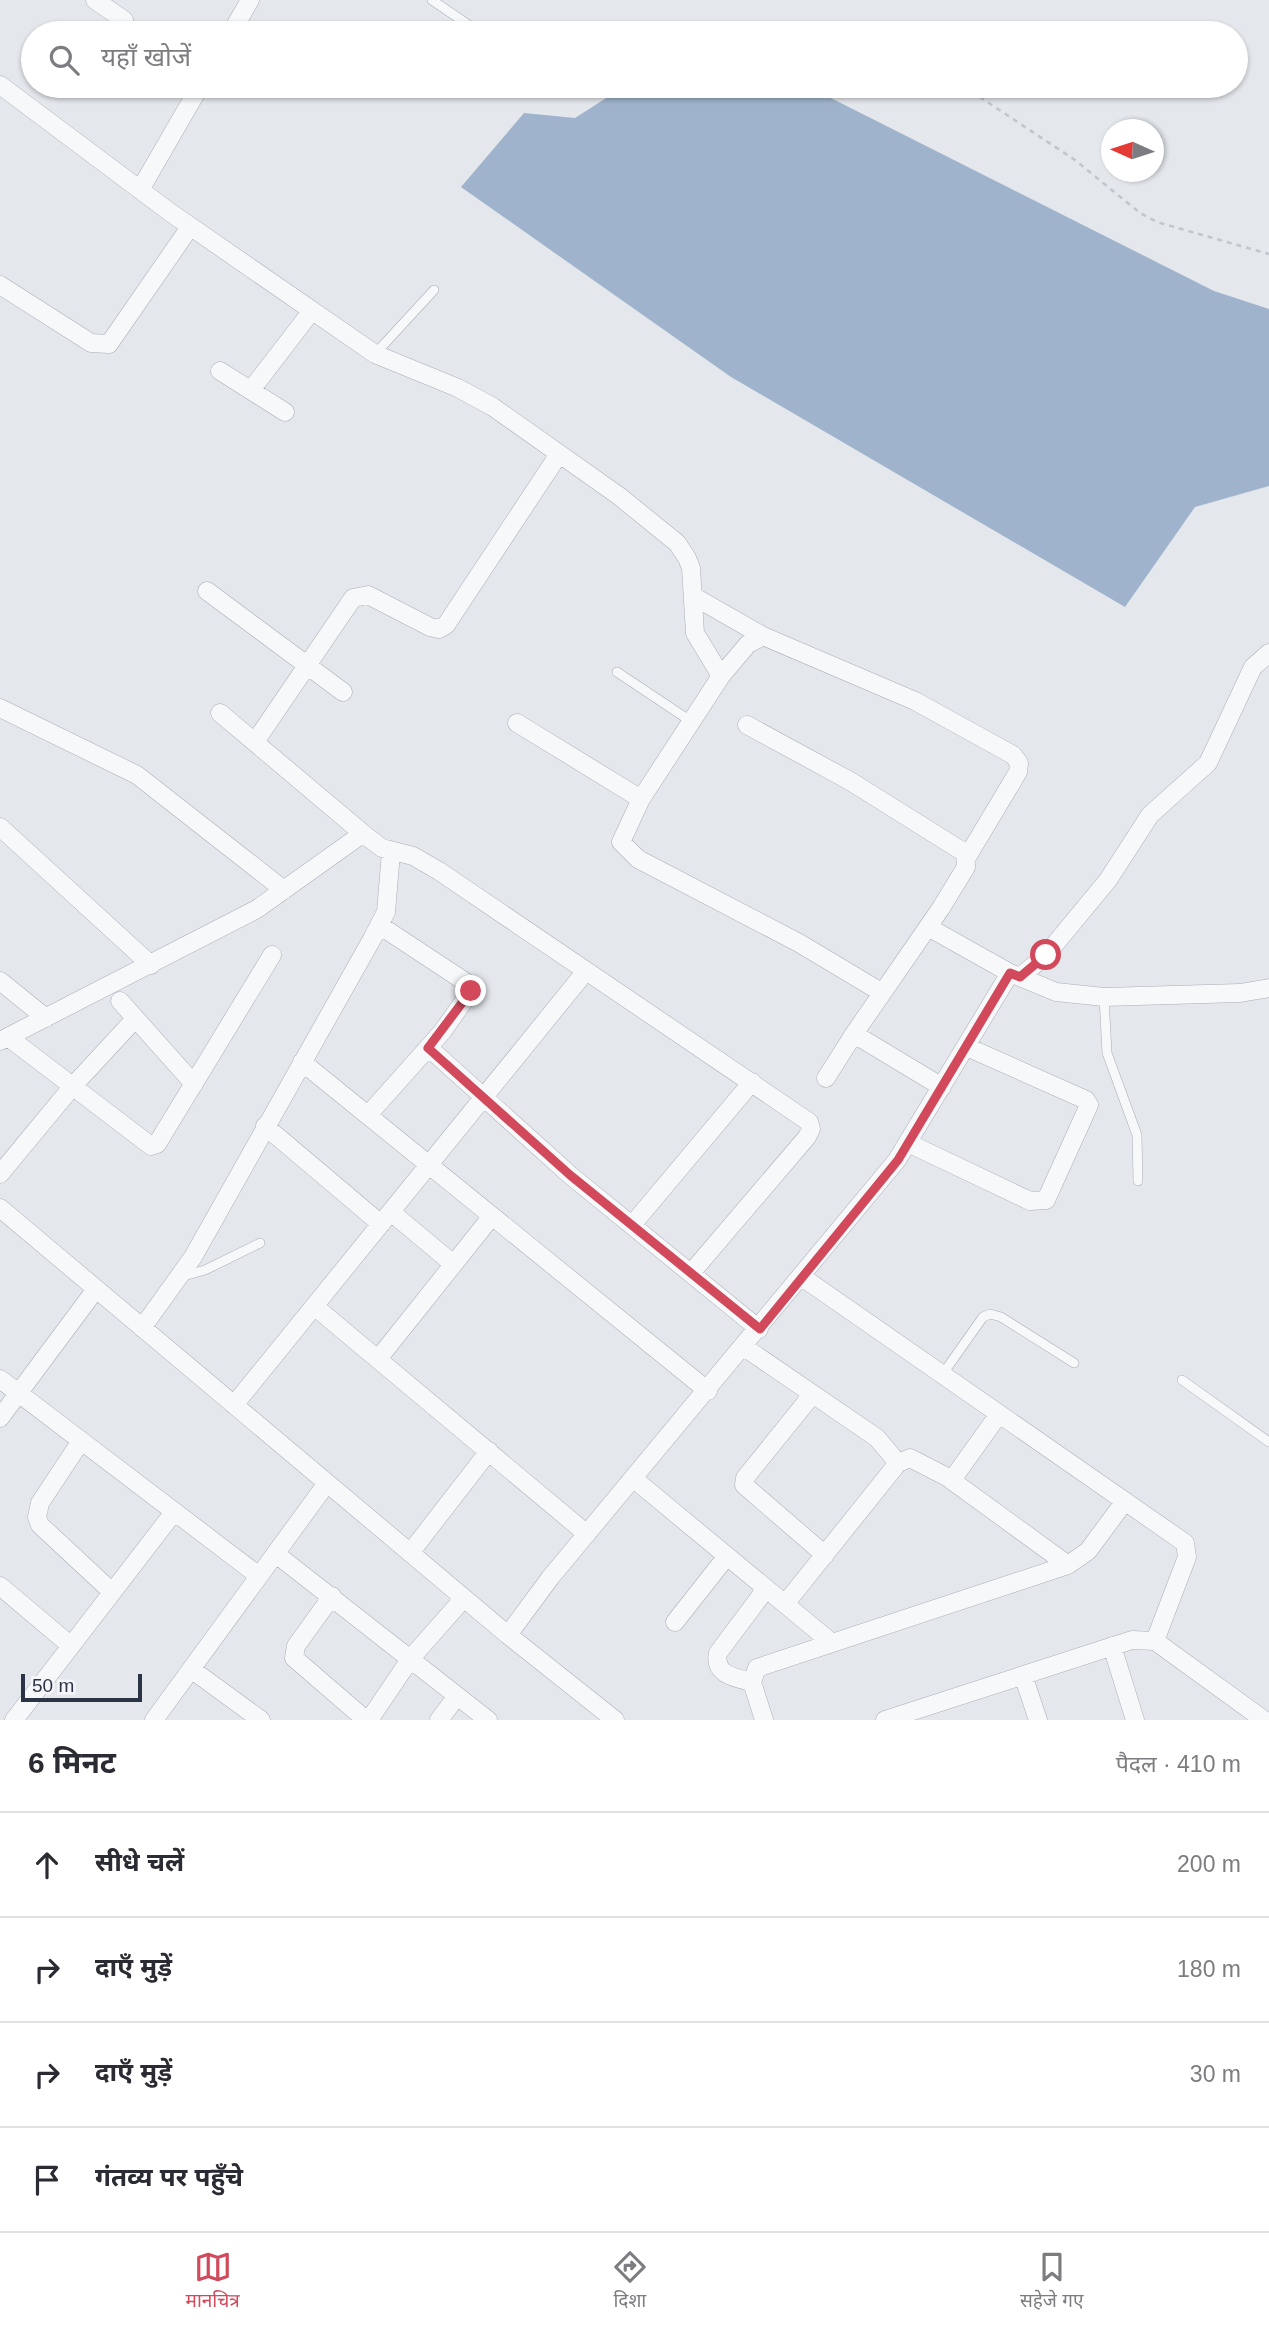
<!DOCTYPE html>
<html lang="hi">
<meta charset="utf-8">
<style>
body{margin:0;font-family:Arial,"Noto Sans Devanagari",sans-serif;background:#f2f2f3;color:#2b2b33}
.compass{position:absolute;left:1101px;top:119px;width:63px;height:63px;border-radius:50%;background:#fff;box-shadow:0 2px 5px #0004;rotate:273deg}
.scale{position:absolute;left:21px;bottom:18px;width:121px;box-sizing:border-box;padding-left:7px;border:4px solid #2b3445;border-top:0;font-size:19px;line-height:24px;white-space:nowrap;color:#2b3445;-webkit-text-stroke:5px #f4f6f9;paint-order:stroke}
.stop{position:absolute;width:21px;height:21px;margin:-16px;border:5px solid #d1495b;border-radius:50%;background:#fff}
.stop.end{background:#d1495b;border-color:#fff;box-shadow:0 2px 7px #0008}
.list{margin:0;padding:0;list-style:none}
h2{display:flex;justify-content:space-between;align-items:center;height:91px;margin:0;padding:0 28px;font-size:30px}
h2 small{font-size:23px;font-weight:400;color:#7c7c81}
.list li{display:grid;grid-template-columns:46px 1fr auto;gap:21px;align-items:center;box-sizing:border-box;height:105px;padding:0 28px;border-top:2px solid #e1e1e2}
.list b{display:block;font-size:26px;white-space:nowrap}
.list em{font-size:23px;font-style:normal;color:#7c7c81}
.icon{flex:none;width:38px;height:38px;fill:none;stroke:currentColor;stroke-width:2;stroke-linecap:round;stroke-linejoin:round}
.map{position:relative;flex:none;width:1269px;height:1720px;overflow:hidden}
.search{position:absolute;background:#fff;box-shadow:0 2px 5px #0004;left:21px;right:21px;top:21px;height:77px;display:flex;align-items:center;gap:18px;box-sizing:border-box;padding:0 24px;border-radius:38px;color:#7c7c81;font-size:26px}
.sheet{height:511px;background:#fff}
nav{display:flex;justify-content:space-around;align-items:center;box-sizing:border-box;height:98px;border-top:2px solid #e1e1e2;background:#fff;font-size:19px;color:#7c7c81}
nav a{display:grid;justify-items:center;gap:4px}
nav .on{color:#d1495b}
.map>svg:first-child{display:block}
</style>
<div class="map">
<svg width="1269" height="1720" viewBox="0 0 1269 1720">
<rect width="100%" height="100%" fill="#e4e7ec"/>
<path fill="#9fb4cc" d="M625,86h182l407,205 55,18v177l-74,21 -70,100 -394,-230 -270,-190 63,-74 51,5z"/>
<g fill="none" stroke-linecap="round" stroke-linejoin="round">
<g stroke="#a9aeb7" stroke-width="10">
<path id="lane" d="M432,0l41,28
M375,354l59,-64
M617,672l75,50
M1104,997l3,56 30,82 1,46
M180,1277l25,-7 55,-27
M942,1375l41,-58 7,-3 11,3 73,46
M1182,1380l87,62"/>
</g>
<g stroke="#a9aeb7" stroke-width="19">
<path id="street" d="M95,0l29,20
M231,33l19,-33
M0,85l171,128 204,141 83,34 35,19 126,89 58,47 10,15 4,10 4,65 26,43 -80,123 -20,43 17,17 161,84 82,49
M140,190l60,-104
M0,285l91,58 18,1 81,-117
M220,371l65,41
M251,390l60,-78
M207,591l136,101
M693,596l70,40 152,65 98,54 6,8 -1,9 -52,87
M721,676l27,-32 15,-8
M0,708l137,67 147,115
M220,713l146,123
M517,723l124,76
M747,725l103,56 115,72 1,14 -25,41 -87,126 88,53
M255,742l98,-144 15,-3 62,32 9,2 7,-4 113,-171
M0,827l151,138
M928,927l82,46 46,19 48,5 136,-4 29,-5
M1020,977l26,-22 62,-75 42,-65 58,-52 45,-96 16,-14
M0,981l46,37
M120,1001l74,83
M8,1037l143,109 6,-2 115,-189
M0,1041l257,-132 101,-72 8,-1 16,12 31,8 26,15 370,251 2,7 -4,8 -116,136
M428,1047l142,128 189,154
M302,1062l406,329
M826,1078l28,-44
M368,1115l74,-83 29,-41 -1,-6 -91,-60
M265,1126l116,98
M908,1143l122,58 16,-1 43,-95 -3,-5 -119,-53
M0,1174l72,-87 63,-68
M0,1208l508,427 107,85
M391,1212l61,51
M632,1225l120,-143
M802,1277l383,266 2,14 -32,84
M314,1306l273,228
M142,1328l51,-71 179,-318 14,-27 5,-60
M744,1347l133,91 21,25
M378,1359l114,-143
M0,1379l259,197
M812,1395l-67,83 -1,7 81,70
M234,1405l352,-434
M0,1418l96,-129
M81,1441l-41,62 -3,14 3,8 72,67
M947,1477l121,88
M634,1479l198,164
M410,1553l79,-102
M276,1554l212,166
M0,1586l70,59
M332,1596l-36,50 -2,12 72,62
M785,1604l113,-141 12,-5 37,19h7l45,-63
M675,1622l52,-66
M508,1635l42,-57 347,-418 113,-187
M1112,1646l23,74
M191,1669l70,51
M1023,1675l15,45
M752,1682c-16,-4 -39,-7 -34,-29l48,-64
M14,1720l160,-208
M154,1720l173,-237
M369,1720l42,-62 53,-60
M439,1720l18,-24
M764,1720l-12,-38 5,-14 311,-103 20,-14 37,-50
M885,1720l247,-80 23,1 109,79"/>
</g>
<path stroke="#c2c5cb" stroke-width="2.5" stroke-dasharray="5 5" stroke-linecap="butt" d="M963,86l112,74 65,53 17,9 112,32"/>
<use href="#lane" stroke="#f7f8fa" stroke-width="9"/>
<use href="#street" stroke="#f7f8fa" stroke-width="18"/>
</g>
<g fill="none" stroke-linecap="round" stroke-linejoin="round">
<path stroke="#d1495b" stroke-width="9" d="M471,991l-43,57 142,127 190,154 138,-169 112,-187 10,4 26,-22"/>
</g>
</svg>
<svg class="compass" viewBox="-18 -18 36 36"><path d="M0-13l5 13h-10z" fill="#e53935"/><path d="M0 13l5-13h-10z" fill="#7c7c81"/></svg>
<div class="scale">50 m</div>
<div class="stop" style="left:1046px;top:955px"></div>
<div class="stop end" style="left:471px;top:991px"></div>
<div class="search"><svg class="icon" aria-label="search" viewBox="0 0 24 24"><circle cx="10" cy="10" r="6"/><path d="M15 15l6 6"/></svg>यहाँ खोजें</div>
</div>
<section class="sheet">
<h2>6 मिनट<small>पैदल · 410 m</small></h2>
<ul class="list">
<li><svg class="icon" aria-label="ahead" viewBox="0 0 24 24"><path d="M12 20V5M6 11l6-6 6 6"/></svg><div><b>सीधे चलें</b></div><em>200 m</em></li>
<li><svg class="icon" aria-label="right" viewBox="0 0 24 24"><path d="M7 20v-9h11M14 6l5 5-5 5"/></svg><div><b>दाएँ मुड़ें</b></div><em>180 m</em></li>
<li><svg class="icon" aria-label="right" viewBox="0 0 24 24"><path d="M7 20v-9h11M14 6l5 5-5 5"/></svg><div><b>दाएँ मुड़ें</b></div><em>30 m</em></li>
<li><svg class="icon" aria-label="arrive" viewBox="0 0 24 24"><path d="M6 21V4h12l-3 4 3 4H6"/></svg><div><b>गंतव्य पर पहुँचे</b></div></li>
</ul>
</section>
<nav>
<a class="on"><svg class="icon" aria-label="map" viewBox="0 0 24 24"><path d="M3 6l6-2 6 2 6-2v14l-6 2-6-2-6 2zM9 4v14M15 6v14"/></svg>मानचित्र</a>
<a><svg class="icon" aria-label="directions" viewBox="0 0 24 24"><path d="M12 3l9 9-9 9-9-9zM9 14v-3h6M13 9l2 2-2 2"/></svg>दिशा</a>
<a><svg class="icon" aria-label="saved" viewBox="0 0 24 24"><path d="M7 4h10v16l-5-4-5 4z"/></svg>सहेजे गए</a>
</nav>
